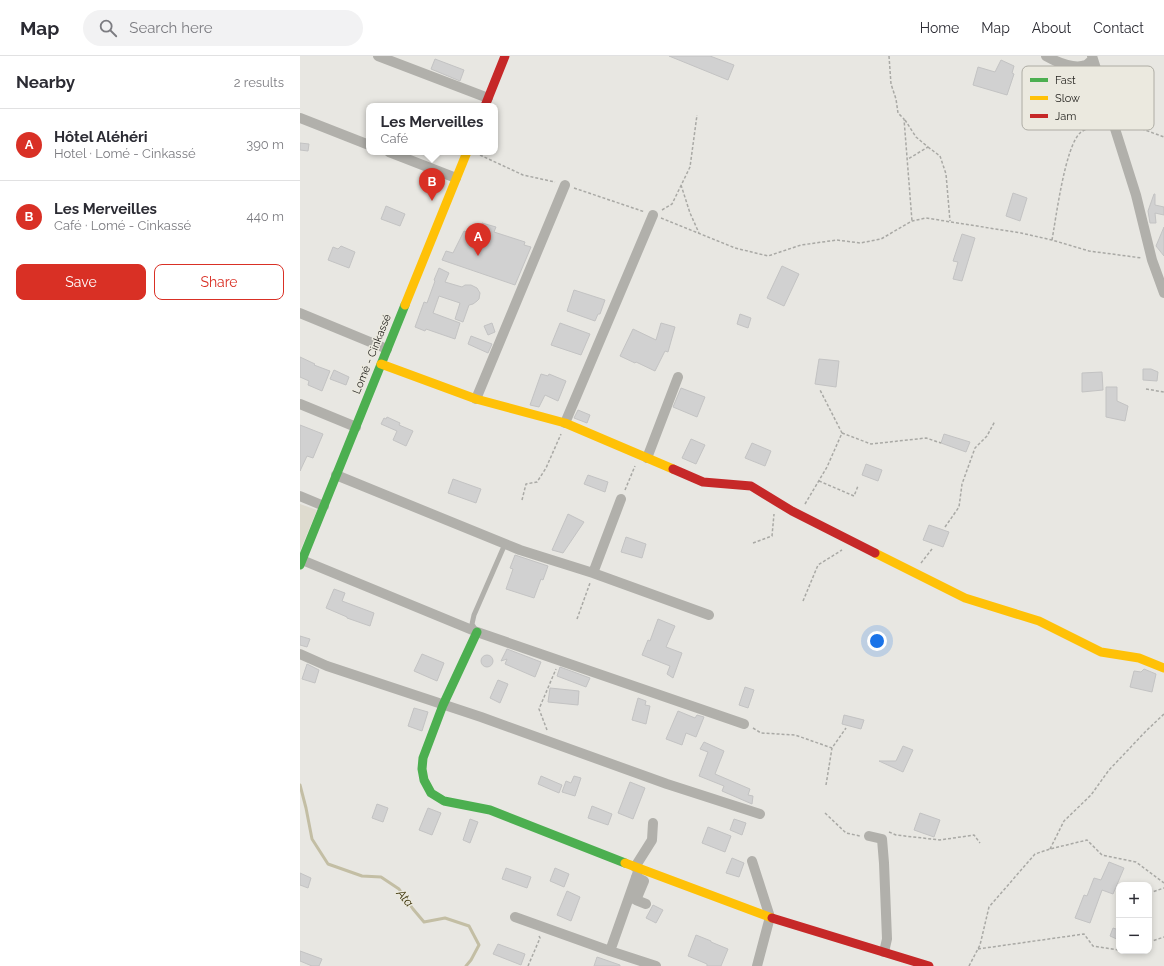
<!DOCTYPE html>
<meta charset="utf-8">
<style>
body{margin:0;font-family:Raleway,sans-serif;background:#f2f2f3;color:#2b2b33}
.controls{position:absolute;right:12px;bottom:12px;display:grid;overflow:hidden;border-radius:8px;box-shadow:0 2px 6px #0003}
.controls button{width:36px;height:36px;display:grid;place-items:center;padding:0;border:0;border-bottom:1px solid #e1e1e2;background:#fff;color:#2b2b33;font:20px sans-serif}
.you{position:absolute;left:577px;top:585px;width:14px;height:14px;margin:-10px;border:3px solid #fff;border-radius:50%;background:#1a73e8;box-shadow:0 0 0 6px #1a73e833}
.badge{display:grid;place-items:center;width:26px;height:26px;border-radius:50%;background:#d93025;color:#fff;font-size:13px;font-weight:700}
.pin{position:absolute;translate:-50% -33px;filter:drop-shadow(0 1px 2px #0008)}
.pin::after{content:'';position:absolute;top:21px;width:14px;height:12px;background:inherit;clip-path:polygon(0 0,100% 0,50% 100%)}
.popup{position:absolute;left:66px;top:47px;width:132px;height:52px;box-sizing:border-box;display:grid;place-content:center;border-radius:8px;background:#fff;filter:drop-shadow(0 1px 3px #0005);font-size:13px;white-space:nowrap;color:#7c7c81}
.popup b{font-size:15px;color:#2b2b33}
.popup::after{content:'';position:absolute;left:50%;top:100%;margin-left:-8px;border:8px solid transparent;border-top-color:#fff}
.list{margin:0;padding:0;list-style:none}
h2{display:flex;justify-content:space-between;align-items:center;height:52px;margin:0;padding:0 16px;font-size:17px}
h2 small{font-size:13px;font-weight:400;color:#7c7c81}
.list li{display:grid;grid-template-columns:26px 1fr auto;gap:12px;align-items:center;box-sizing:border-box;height:72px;padding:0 16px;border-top:1px solid #e1e1e2}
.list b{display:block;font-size:15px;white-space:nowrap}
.list p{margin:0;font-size:13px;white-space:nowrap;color:#7c7c81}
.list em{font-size:13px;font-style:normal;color:#7c7c81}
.actions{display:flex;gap:8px;padding:12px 16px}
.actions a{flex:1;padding:9px 0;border:1px solid #d93025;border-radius:8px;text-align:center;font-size:14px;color:#d93025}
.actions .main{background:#d93025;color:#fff}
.icon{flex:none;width:22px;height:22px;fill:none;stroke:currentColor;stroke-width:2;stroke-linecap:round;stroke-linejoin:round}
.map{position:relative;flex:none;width:864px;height:910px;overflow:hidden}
header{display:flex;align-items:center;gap:24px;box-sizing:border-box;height:56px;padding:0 20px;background:#fff;border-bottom:1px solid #e1e1e2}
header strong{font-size:19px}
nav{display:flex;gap:22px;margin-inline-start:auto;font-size:14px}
.search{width:280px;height:36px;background:#f2f2f3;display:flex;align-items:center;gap:10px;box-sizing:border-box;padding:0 14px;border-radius:22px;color:#7c7c81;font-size:15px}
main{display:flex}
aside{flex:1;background:#fff}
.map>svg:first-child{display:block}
</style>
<header>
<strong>Map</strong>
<div class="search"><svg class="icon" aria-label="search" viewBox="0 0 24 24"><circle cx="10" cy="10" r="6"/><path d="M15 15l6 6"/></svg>Search here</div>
<nav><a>Home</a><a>Map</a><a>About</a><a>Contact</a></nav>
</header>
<main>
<aside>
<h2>Nearby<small>2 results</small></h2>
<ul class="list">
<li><span class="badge">A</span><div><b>Hôtel Aléhéri</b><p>Hotel · Lomé - Cinkassé</p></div><em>390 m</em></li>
<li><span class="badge">B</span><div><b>Les Merveilles</b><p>Café · Lomé - Cinkassé</p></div><em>440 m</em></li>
</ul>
<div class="actions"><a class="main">Save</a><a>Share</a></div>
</aside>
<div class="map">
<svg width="864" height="910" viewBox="0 0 864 910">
<rect width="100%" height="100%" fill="#e8e7e2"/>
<path fill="#dedbcf" d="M0,448l17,6 -17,41z"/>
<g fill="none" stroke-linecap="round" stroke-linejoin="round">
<path stroke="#c3bea4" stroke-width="3" d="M0,729l6,23 6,31 16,25 34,12 19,1 18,12 14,20 11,13 21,-4 24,8 10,19 -8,15 -5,6"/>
</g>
<path fill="#d1d1d1" stroke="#c3c3c3" d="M369,0h41l24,9 -6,15z
M135,3l29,11 -4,11 -29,-12z
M701,4l13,6 -2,7 2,1 -7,21 -34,-10 5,-18 17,5z
M825,42l14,4 -7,20 -12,-5z
M0,87l9,1 -1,7 -8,-1z
M713,137l14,5 -7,23 -14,-5z
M854,138h1v11l9,2v8l-9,-2 1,10h-6l-2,-12z
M86,150l19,8 -5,12 -19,-7z
M182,167l14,4 -2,5 31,10 -1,3 7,2 -16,38 -73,-25 4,-9 7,2 11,-22 14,5z
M864,171v29l-8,-10z
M662,178l13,4 -13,43 -9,-2 5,-17 -5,-1z
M41,190l14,6 -6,16 -21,-8 5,-13 5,2z
M482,210l17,8 -15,32 -17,-8z
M139,212l10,5 -4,9 17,5 3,-2h6l6,3 3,5 -1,6 -2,2 -4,3 -4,1 -6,17 -8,-3 5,-16 -21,-7 -6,17 27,10 -5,16 -29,-10 -1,2 -10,-4 9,-25 3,1 8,-22 -1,-1z
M274,234l31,10 -5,14h-2l-3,7 -28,-10z
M440,258l11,4 -3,10 -11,-4z
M192,267l3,9 -7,3 -4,-9z
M260,267l30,11 -9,21 -30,-10z
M361,267l14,4 -7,25 -3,-1 -10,20 -19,-9 -1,1 -15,-7 13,-27 23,11z
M171,280l21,8 -4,9 -20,-9z
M0,301l15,7 -1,1 16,6 -8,20 -14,-6 1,-4 -9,-4z
M519,303l20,2 -3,26 -21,-3z
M843,313h8l7,3 -1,9 -14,-1z
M34,314l15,7 -3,8 -16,-6z
M802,316l1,18 -21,2v-19z
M241,318l7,2 1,-2 17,7 -8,20 -13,-6 -6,12 -9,-2z
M806,331h11v14l11,5 -3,15 -19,-4z
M381,332l24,9 -8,20 -24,-10z
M278,354l12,5 -3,8 -13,-5z
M87,361l13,6 -1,2 14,6 -7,15 -13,-6 4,-9 -16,-7 3,-6 2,1z
M0,369l23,9 -10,24 -6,-2 -7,15z
M644,378l26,8 -4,10 -25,-9z
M391,383l14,6 -9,19 -14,-6z
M452,387l19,8 -6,15 -20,-8z
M566,408l16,6 -4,11 -16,-6z
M288,419l20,7 -3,10 -21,-8z
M153,423l28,10 -5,14 -28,-10z
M268,458l16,8 -21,31 -11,-3z
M629,469l20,7 -6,15 -20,-7z
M326,481l20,7 -4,14 -21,-6z
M215,499l33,11 -5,14 -2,-1 -7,19 -28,-9 7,-20 -3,-1z
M34,533l11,4 -3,8 32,12 -4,13 -23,-8v-1l-21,-9z
M358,563l17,7 -9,21 16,6 -9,25 -6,-4 3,-8 -28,-11 6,-15 2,1z
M0,580l10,3 -3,8 -7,-2z
M207,593l34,13 -6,15 -30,-13 2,-5 -6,2z
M122,598l22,9 -7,18 -23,-10z
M181 605a6 6 0 1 1 12 0a6 6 0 1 1-12 0Z
M7,608l12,6 -4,13 -13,-4z
M260,611l30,11 -4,9 -29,-11z
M844,613l12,5 -4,18 -22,-5 4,-16 7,1z
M198,624l10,4 -8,19 -10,-5z
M445,631l9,3 -6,18 -9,-3z
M250,632l29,3 -1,14 -30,-3z
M338,642l8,3 -1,4 5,1 -4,18 -14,-4z
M114,652l14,4 -6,19 -14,-5z
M378,655l17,7 2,-3 7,2 -8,20 -10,-4 -4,12 -16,-6z
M544,659l20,5 -3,9 -19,-5z
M404,686l20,9 -9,23 35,15 -2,6 5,1 -1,8 -30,-13 2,-5 -25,-10 9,-24 -8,-3z
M603,690l10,4 -10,22 -24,-11h17z
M241,720l21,9 -3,8 -21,-9z
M274,720l7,2 -6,18 -13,-4 4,-11 5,2z
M330,726l15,6 -12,31 -15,-6z
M77,748l11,4 -5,14 -11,-4z
M292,750l20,8 -4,11 -20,-7z
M128,752l13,5 -9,22 -13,-5z
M620,757l20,7 -6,17 -20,-7z
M170,763l8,3 -8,21 -7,-3z
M434,763l12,4 -4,12 -12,-5z
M408,771l23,9 -6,16 -23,-9z
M432,802l12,5 -5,14 -13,-4z
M809,806l15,6 -11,26 -11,-4 -12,33 -15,-5 9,-23 3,1 7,-18 7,2z
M206,812l25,9 -4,11 -25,-9z
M255,812l14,6 -5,13 -14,-6z
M0,817l11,5 -3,10 -8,-3z
M267,835l13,6 -9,24 -14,-6z
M353,849l10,5 -7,13 -10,-5z
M813,872l6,2v10l-9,-4z
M396,879l15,6v1l17,7 -7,17h-14v-2l-19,-8z
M198,888l27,10 -4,11 -28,-11z
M0,895l22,8 -3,7h-7l-12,-5z
M297,901l23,8v1h-26z"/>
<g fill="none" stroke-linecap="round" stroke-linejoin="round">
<path stroke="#a9a9a5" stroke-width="1.5" stroke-dasharray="3 2" stroke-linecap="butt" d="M589,0l2,28 5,15 2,14 6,6 8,102
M605,64l11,17 12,10 -20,12
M823,66l41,15
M628,91l12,9 6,18 4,47
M180,99l43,20 32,7
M381,129l9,28 9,20
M274,132l71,24
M362,154l10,-6 18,-37 7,-52
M361,162l74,30 33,8 33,-11 36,-5 23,3 21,-4 31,-18 14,-3 95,15 31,7 37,11 53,7
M752,184c4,-22 13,-93 28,-107 4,-4 17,-8 22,-10
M846,333l18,3
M542,377l29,11 55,-6 15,5
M519,425l35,15 4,-10
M325,434l10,-24
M222,444l4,-16 11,-2 9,-14 15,-34
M505,448l22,-37 15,-34 -22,-43
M645,471l14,-20 3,-23 13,-36 12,-12 8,-15
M453,487l19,-7 2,-22
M621,507l11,-14
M503,545l15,-36 24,-15
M277,563l13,-36
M453,672l8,5 34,2 37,13 14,-20
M247,674l-8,-21 17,-40
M526,729l6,-37
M525,757l21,20 14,3
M589,776l7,3 44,5 34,-5 6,8
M750,793l14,-28 27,-26 18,-25 37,-39 18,-17
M849,837l15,-5
M849,886l15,-5
M678,893l106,-15 9,12 26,4
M827,895l12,2 1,-2
M228,910l12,-28 -1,-2
M669,910l11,-21 9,-38 46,-53 15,-5 37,-9 15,15 34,7 28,21"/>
<path stroke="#b1b0ab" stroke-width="5" d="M175,573l-3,-5 2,-9 31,-71"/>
<path stroke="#b1b0ab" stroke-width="10" d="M78,0l110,42
M746,0c11,6 27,14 40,9 2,-1 5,-4 7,-6
M792,0l44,139 16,65 12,33
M0,62l69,27
M89,96l67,26
M0,257l87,36
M176,343l89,-214
M0,348l56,23
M265,367l88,-208
M347,402l31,-81
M36,419l184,75 73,23 116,42
M0,440l24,10
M2,504l175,72 267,92
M293,517l28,-74
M0,598l27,12 154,51 186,67 93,30
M569,780l13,3 2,24 3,76 -3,13
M452,805l18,56 -13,49
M335,811l17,-27 1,-17
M336,821l8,4 -8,19 10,4
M215,861l95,34 46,15
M310,895l29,-82"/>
<path stroke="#4caf50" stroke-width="9" d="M0,509l105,-260
M177,576l-34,73 -20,53 -1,11 2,11 7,13 13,8 46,9 135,53"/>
<path stroke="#ffc107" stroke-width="9" d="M105,249l62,-153
M81,308l95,35 89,24 108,46
M575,497l90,45 74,23 62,31 38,6 25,10
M325,807l147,55"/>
<path stroke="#c62828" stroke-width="9" d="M185,50l20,-50
M373,413l30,13 48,4 41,25 83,42
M472,862l157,48"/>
</g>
<g text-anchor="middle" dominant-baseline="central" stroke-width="3" stroke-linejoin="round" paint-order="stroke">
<g font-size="11" fill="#201f1b" stroke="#ebe9df">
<text transform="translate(72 298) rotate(-68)">Lomé - Cinkassé</text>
</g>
<g font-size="12" font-style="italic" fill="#372e00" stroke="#ebe9df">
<text transform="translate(105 842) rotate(49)">Ata</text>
</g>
</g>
<rect x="722" y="10" width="132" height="64" rx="6" fill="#ebe9df" stroke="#aeaca4" stroke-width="1"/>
<rect x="730" y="22" width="18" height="4" fill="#4caf50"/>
<rect x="730" y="40" width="18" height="4" fill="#ffc107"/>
<rect x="730" y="58" width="18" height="4" fill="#c62828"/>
<g font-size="11" fill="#201f1b">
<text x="755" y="28">Fast</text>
<text x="755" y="46">Slow</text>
<text x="755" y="64">Jam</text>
</g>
</svg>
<div class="controls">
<button>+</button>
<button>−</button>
</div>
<div class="you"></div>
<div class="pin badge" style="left:178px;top:200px">A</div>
<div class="pin badge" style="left:132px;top:145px">B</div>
<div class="popup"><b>Les Merveilles</b>Café</div>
</div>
</main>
